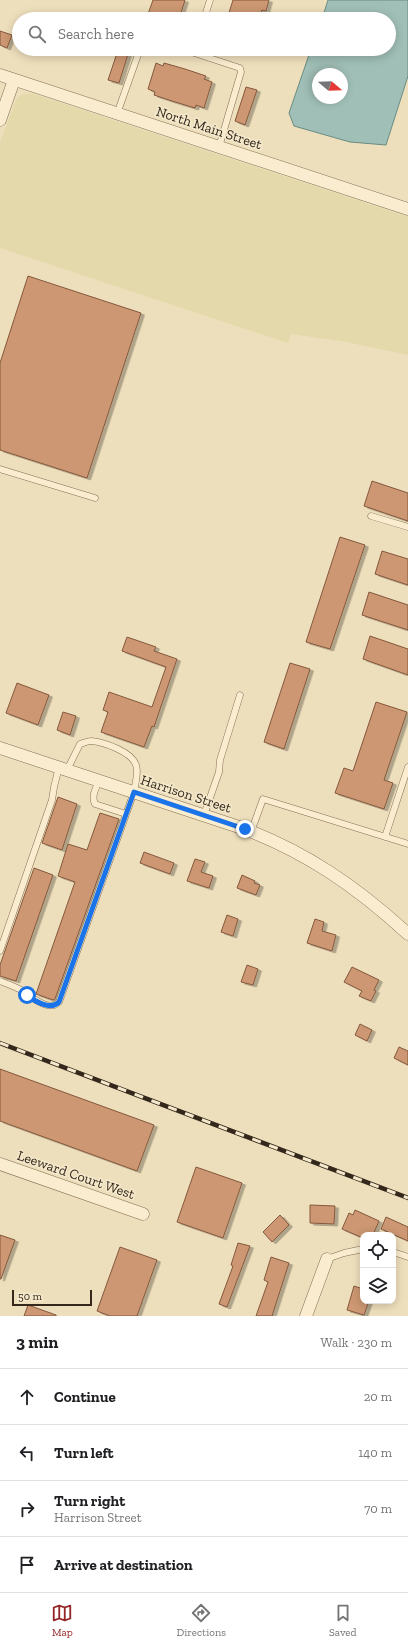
<!DOCTYPE html>
<meta charset="utf-8">
<style>
body{margin:0;font-family:"Zilla Slab",serif;background:#f6f6f6;color:#202124}
.controls{position:absolute;right:12px;bottom:12px;display:grid;overflow:hidden;border-radius:8px;box-shadow:0 2px 10px #0003}
.controls button{width:36px;height:36px;display:grid;place-items:center;padding:0;border:0;border-bottom:1px solid #e0e0e0;background:#fff;color:#202124;font:20px sans-serif}
.compass{position:absolute;left:312px;top:68px;width:36px;height:36px;border-radius:50%;background:#fff;box-shadow:0 2px 10px #0003;rotate:109deg}
.scale{position:absolute;left:12px;bottom:10px;width:80px;box-sizing:border-box;padding-left:4px;border:2px solid #34271b;border-top:0;font-size:11px;line-height:14px;white-space:nowrap;color:#34271b;-webkit-text-stroke:3px #f5e9cc;paint-order:stroke}
.stop{position:absolute;width:12px;height:12px;margin:-9px;border:3px solid #1a73e8;border-radius:50%;background:#fff}
.stop.end{background:#1a73e8;border-color:#fff;box-shadow:0 1px 4px #0008}
.list{margin:0;padding:0;list-style:none}
h2{display:flex;justify-content:space-between;align-items:center;height:52px;margin:0;padding:0 16px;font-size:17px}
h2 small{font-size:13px;font-weight:400;color:#757577}
.list li{display:grid;grid-template-columns:26px 1fr auto;gap:12px;align-items:center;box-sizing:border-box;height:56px;padding:0 16px;border-top:1px solid #e0e0e0}
.list b{display:block;font-size:15px;white-space:nowrap}
.list p{margin:0;font-size:13px;white-space:nowrap;color:#757577}
.list em{font-size:13px;font-style:normal;color:#757577}
.icon{flex:none;width:22px;height:22px;fill:none;stroke:currentColor;stroke-width:2;stroke-linecap:round;stroke-linejoin:round}
.map{position:relative;flex:none;width:408px;height:1316px;overflow:hidden}
.search{position:absolute;background:#fff;box-shadow:0 2px 10px #0003;left:12px;right:12px;top:12px;height:44px;display:flex;align-items:center;gap:10px;box-sizing:border-box;padding:0 14px;border-radius:22px;color:#757577;font-size:15px}
.sheet{height:276px;background:#fff}
nav{display:flex;justify-content:space-around;align-items:center;box-sizing:border-box;height:56px;border-top:1px solid #e0e0e0;background:#fff;font-size:11px;color:#757577}
nav a{display:grid;justify-items:center;gap:2px}
nav .on{color:#942627}
.map>svg:first-child{display:block}
</style>
<div class="map">
<svg width="408" height="1316" viewBox="0 0 408 1316">
<defs>
<filter id="shadow"><feDropShadow dx="3.5" dy="2" stdDeviation="0" flood-color="#0004"/></filter>
</defs>
<rect width="100%" height="100%" fill="#eedfbc"/>
<path fill="#e3d9aa" d="M29,93l11,3 368,121v138l-67,-14 -50,-7 -3,9 -288,-95v-106l17,-44 5,-3z"/>
<path fill="#a0bfb6" stroke="#688c83" fill-rule="evenodd" d="M328,0h80v76l-22,69 -36,-3 -56,-16 -5,-13 22,-64h78v-30h-67zM318,74h24v24h-24z"/>
<path fill="#cc9772" stroke="#84583c" filter="url(#shadow)" d="M153,0h32l-5,16 -3,-1 -2,4h-17v-2l-10,-3z
M233,0h36l-3,11 -4,-1 -3,9h-32z
M0,31l12,4 -5,13 -7,-3z
M118,50l10,4 -9,29 -11,-3z
M156,63l7,3 1,-3 21,6 21,7 -2,3 8,3 -8,26 -8,-3 -1,3 -23,-7 -18,-6 1,-3 -7,-3z
M246,87l11,3 -12,35 -10,-4z
M28,276l113,37 -54,165 -87,-28v-87z
M372,481l36,12v28l-44,-15z
M340,537l25,8 -35,104 -24,-7z
M382,551l26,8v26l-33,-11z
M369,592l39,13v25l-46,-15z
M370,636l38,13v26l-45,-16z
M127,637l29,10 -2,4 23,8 -23,68 -2,-1 -8,21 -43,-15 7,-20 -5,-2 6,-18 43,15 14,-40 -44,-16z
M290,663l20,6 -26,80 -20,-7z
M17,683l32,12 -11,30 -32,-12z
M376,702l31,10 -23,68 9,3 -9,26 -49,-16 9,-25 9,3z
M63,712l13,4 -6,19 -13,-5z
M58,797l19,7 -15,46 -20,-7z
M100,813l19,6 -64,180 -2,1 -17,-6 39,-112 -17,-6 10,-32 19,6z
M144,852l30,11 -4,11 -30,-11z
M195,859l10,3 -4,10 12,4 -4,12 -22,-7z
M34,868l19,7 -37,106 -16,-5v-11z
M242,875l13,6 -1,2 6,2 -4,10 -19,-7z
M227,915l11,4 -5,17 -12,-4z
M315,919l9,3 -2,9 14,4 -4,16 -25,-8z
M247,965l11,4 -5,16 -12,-3z
M352,967l27,13 -5,10 2,1 -5,10 -12,-5 3,-5 -18,-9z
M360,1024l12,6 -5,11 -12,-6z
M399,1047l9,4v14l-14,-7z
M0,1069l154,56 -17,46 -137,-50z
M196,1167l46,16 -19,55 -46,-16z
M310,1205l25,1 -1,18 -24,-1z
M355,1210l24,11 -6,14h-10v3l-21,-9 7,-16 4,2z
M280,1215l9,10 -17,17 -9,-10z
M386,1217l22,10v14l-27,-12z
M0,1235l15,5 -14,39h-1z
M238,1243l12,3 -23,61 -8,-3 14,-38 -2,-1z
M120,1247l37,13 -20,56h-27l-13,-5z
M271,1257l18,6 -17,53h-16l12,-34 -4,-2z
M354,1286l9,3v12h6l-5,14 -17,-5z
M28,1305l28,10v1h-32z"/>
<g fill="none" stroke-linecap="round" stroke-linejoin="round">
<g stroke="#856f56" stroke-width="7">
<path id="lane" d="M204,19l6,-19
M182,49l58,19 1,4 -22,75
M117,114l23,-65
M0,469l95,29
M371,516l37,11
M99,781c-3,7 -8,15 -4,23l31,10
M204,815l15,-43 1,-12 20,-65
M251,832l12,-33 145,45
M385,837l23,-70
M0,951l52,-151 2,-13 5,-20
M0,981c7,3 14,5 21,9 8,5 28,23 38,12l75,-210c1,-8 5,-19 2,-27 -4,-13 -32,-23 -45,-24 -3,0 -8,2 -11,3l-13,26
M393,1252l15,5
M327,1259l17,-6 19,-4"/>
</g>
<g stroke="#856f56" stroke-width="13">
<path id="street" d="M0,75l408,134
M0,120l14,-40
M0,748l239,79c66,24 118,60 169,107
M0,1164l143,50
M306,1316l21,-57"/>
</g>
<use href="#lane" stroke="#f9eccf" stroke-width="6"/>
<use href="#street" stroke="#f9eccf" stroke-width="12"/>
<g stroke="#34271b" stroke-width="4.5">
<path id="rail" d="M0,1043l408,155"/>
</g>
<use href="#rail" stroke="#f5e9cc" stroke-width="3" stroke-dasharray="9" stroke-linecap="butt"/>
</g>
<g fill="none" stroke-linecap="round" stroke-linejoin="round">
<path stroke="#1a73e8" stroke-width="5" d="M27,995c7,6 24,16 32,7l75,-210 111,37"/>
</g>
<g text-anchor="middle" dominant-baseline="central" stroke-width="3" stroke-linejoin="round" paint-order="stroke">
<g font-size="14" fill="#34271b" stroke="#f5e9cc">
<text transform="translate(209 128) rotate(18)">North Main Street</text>
<text transform="translate(186 794) rotate(18)">Harrison Street</text>
<text transform="translate(76 1175) rotate(19)">Leeward Court West</text>
</g>
</g>
</svg>
<div class="controls">
<button><svg class="icon" aria-label="locate" viewBox="0 0 24 24"><circle cx="12" cy="12" r="6"/><path d="M12 2v4M12 18v4M2 12h4M18 12h4"/></svg></button>
<button><svg class="icon" aria-label="layers" viewBox="0 0 24 24"><path d="M12 4l9 5-9 5-9-5zM3 14l9 5 9-5"/></svg></button>
</div>
<svg class="compass" viewBox="-18 -18 36 36"><path d="M0-13l5 13h-10z" fill="#e53935"/><path d="M0 13l5-13h-10z" fill="#757577"/></svg>
<div class="scale">50 m</div>
<div class="stop" style="left:27px;top:995px"></div>
<div class="stop end" style="left:245px;top:829px"></div>
<div class="search"><svg class="icon" aria-label="search" viewBox="0 0 24 24"><circle cx="10" cy="10" r="6"/><path d="M15 15l6 6"/></svg>Search here</div>
</div>
<section class="sheet">
<h2>3 min<small>Walk · 230 m</small></h2>
<ul class="list">
<li><svg class="icon" aria-label="ahead" viewBox="0 0 24 24"><path d="M12 20V5M6 11l6-6 6 6"/></svg><div><b>Continue</b></div><em>20 m</em></li>
<li><svg class="icon" aria-label="left" viewBox="0 0 24 24"><path d="M17 20v-9H6M10 6l-5 5 5 5"/></svg><div><b>Turn left</b></div><em>140 m</em></li>
<li><svg class="icon" aria-label="right" viewBox="0 0 24 24"><path d="M7 20v-9h11M14 6l5 5-5 5"/></svg><div><b>Turn right</b><p>Harrison Street</p></div><em>70 m</em></li>
<li><svg class="icon" aria-label="arrive" viewBox="0 0 24 24"><path d="M6 21V4h12l-3 4 3 4H6"/></svg><div><b>Arrive at destination</b></div></li>
</ul>
</section>
<nav>
<a class="on"><svg class="icon" aria-label="map" viewBox="0 0 24 24"><path d="M3 6l6-2 6 2 6-2v14l-6 2-6-2-6 2zM9 4v14M15 6v14"/></svg>Map</a>
<a><svg class="icon" aria-label="directions" viewBox="0 0 24 24"><path d="M12 3l9 9-9 9-9-9zM9 14v-3h6M13 9l2 2-2 2"/></svg>Directions</a>
<a><svg class="icon" aria-label="saved" viewBox="0 0 24 24"><path d="M7 4h10v16l-5-4-5 4z"/></svg>Saved</a>
</nav>
